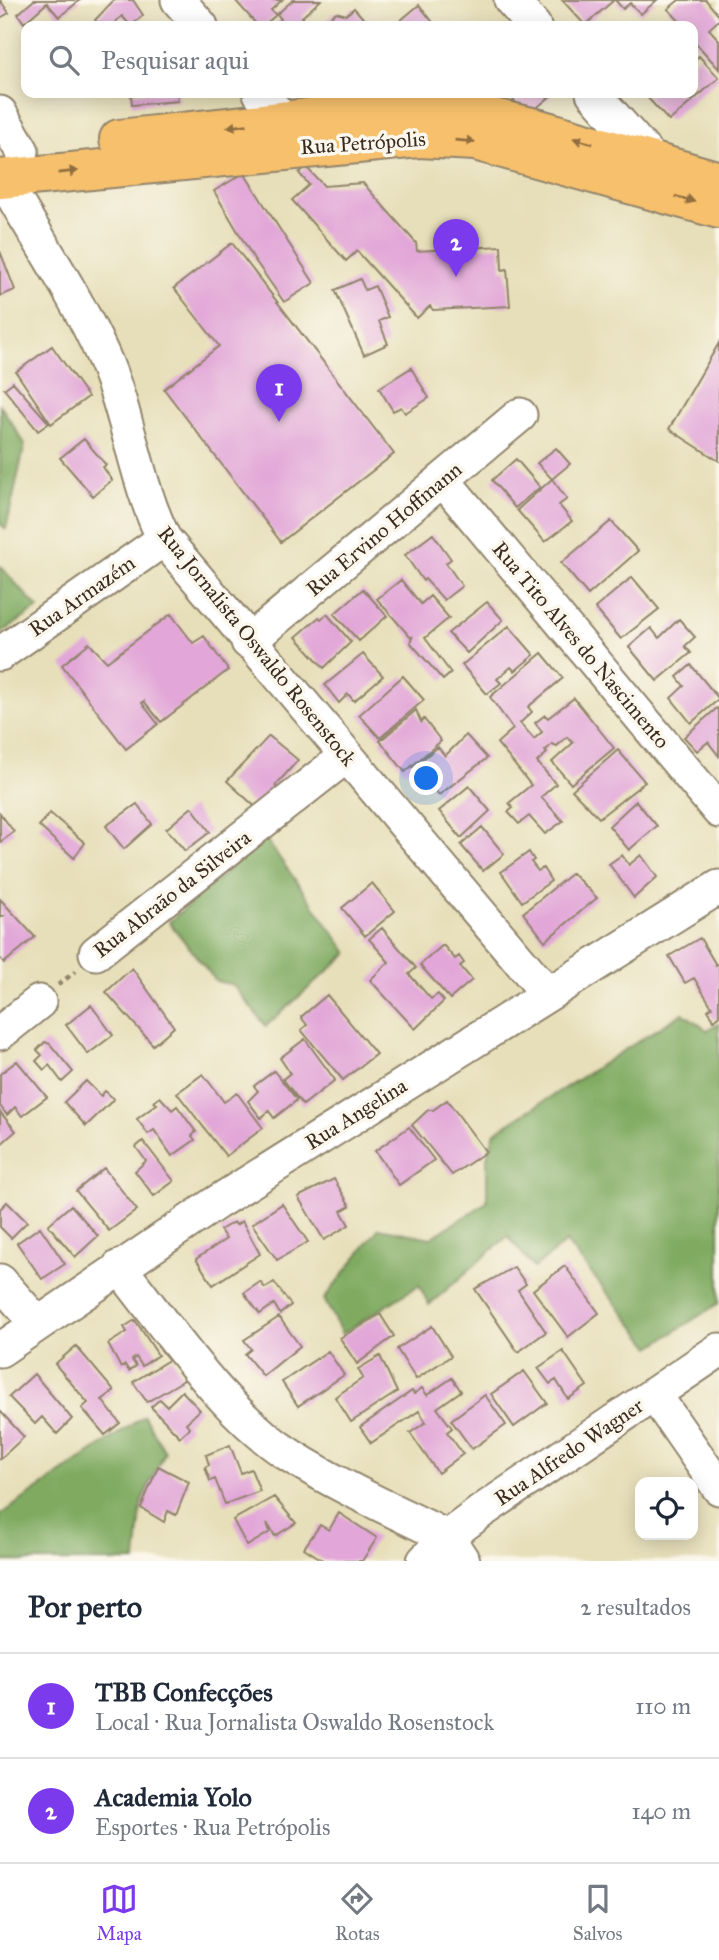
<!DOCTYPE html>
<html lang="pt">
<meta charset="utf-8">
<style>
body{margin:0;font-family:"IM FELL Great Primer",serif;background:#f6f6f7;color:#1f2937}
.controls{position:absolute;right:21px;bottom:21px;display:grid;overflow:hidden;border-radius:14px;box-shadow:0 4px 18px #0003}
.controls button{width:63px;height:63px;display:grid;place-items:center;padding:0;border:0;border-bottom:2px solid #e0e1e3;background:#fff;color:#1f2937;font:35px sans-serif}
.you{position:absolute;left:427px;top:779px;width:24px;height:24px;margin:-18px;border:5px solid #fff;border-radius:50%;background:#1a73e8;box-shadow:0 0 0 10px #1a73e833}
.badge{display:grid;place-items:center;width:46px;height:46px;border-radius:50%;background:#7c3aed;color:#fff;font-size:23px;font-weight:700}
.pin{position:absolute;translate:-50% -58px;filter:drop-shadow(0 2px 4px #0008)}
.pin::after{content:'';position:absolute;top:37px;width:24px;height:21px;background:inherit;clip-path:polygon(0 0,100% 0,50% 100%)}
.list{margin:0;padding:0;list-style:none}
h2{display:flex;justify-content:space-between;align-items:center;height:91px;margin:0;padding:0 28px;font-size:30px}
h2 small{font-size:23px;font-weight:400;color:#747a83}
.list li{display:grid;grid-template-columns:46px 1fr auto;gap:21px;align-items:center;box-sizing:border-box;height:105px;padding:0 28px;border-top:2px solid #e0e1e3}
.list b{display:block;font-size:26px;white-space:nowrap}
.list p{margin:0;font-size:23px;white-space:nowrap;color:#747a83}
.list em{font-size:23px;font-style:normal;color:#747a83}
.icon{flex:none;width:38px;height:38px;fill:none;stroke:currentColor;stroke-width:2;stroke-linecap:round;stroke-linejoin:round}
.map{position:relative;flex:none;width:719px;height:1561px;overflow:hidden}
.search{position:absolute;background:#fff;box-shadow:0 4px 18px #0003;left:21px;right:21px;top:21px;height:77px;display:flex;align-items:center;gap:18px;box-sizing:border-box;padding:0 24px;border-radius:14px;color:#747a83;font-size:26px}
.sheet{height:301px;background:#fff}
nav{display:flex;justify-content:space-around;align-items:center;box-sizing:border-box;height:98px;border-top:2px solid #e0e1e3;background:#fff;font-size:19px;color:#747a83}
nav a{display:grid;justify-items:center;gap:4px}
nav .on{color:#7c3aed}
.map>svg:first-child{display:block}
</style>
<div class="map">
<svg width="719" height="1561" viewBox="0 0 719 1561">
<rect width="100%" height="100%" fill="#fbf7ec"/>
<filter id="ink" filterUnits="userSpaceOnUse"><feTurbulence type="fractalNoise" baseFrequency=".0143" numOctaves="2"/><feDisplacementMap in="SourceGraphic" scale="14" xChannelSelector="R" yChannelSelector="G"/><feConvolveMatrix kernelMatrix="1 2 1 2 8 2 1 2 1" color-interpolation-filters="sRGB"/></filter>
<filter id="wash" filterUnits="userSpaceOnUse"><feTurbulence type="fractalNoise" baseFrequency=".00686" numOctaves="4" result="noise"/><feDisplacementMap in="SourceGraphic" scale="28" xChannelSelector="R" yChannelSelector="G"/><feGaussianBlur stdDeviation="1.57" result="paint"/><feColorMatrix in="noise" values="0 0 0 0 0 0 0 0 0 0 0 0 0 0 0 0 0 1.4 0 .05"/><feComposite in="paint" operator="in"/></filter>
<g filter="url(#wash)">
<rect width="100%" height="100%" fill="#e7dfb9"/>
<path fill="#7faa61" stroke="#5d6a40" stroke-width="2" d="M0,405l25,39 -19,85 -6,-5z
M0,566l38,42 -38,26z
M265,838l83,115 -82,73 -33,-41 -17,-4 -47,-59z
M683,1013l24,17 12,-7v280l-68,44 -85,-105 -32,26 -26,-32 -79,69 -10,-20 -77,49 -18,-35 55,-71 52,10 56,-36v-45l8,-25z
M144,1416l21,36 -23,48 -6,61h-136v-46z"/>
<g id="blocks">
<path fill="#e2a7d8" d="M0,0l9,13 -9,5z
M34,0h46l-21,17 -12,-14 -23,20 -6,-9z
M114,0h19l10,15 -12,11 -9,-10 -11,10h-12l-4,-6z
M235,0h47l-11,10 5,5 -13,11h-5z
M293,0h28l-19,17 9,9h-38l8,-7 -4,-5z
M562,0h52l-29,25z
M615,0h42l-16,14 -11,-11 -7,6z
M679,0h27l13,16v4l-10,9 10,11v29l-24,-27 -2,-16h-9l-16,-17z
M419,5l17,21h-42z
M354,8l16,18h-45l1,-5 10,-9 10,3z
M699,56l20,22 -50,43 -22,-24 5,-4h41v-32z
M131,93h46l1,8 -46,4z
M507,93h43l2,2 -19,16 -13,-4z
M306,167l18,19 39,-3 53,60 1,8 84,-5 1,24 5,-1 3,37 -77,4 -3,-4 -13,12 -60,-67 -11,10 -54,-61 17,-15 -10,-12z
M244,173l70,110 -30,19 -30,-43 -40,-68z
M232,243l162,211 -113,88 -117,-153 55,-43 -45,-58z
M0,251l15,39 -15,6z
M360,279l5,11 10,-4 13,31 -9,4 9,23 -24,11 -29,-65z
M719,343v118l-50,-32z
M52,346l36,51 -37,27 -35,-52z
M411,368l18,30 -24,15 -4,-6 -8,4 -14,-23z
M13,382l36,41 -11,8 -34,-42z
M84,439l22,26 -3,2 9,13 -19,16 -33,-38z
M556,448l14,16 -18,15 -15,-16z
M516,459l24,28 -25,21 -23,-28z
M552,479l15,20 -8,6 13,16 -27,21 -28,-32z
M611,521l27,30 -50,44 -27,-32z
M433,534l18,25 -5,4 16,23 -18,14 -19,-21 -2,2 -18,-26z
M632,577l27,32 -38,30 -26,-31z
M401,580l20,24 9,-8 19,22 -24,20 26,35 -8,7 -33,-38 3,-6 -2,2 -34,-39z
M363,589l24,27 -28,25 -25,-27z
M487,602l16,18 -36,33 -19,-20z
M171,614l22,29 11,-7 24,34 -67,52 -17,-21 -2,2 16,21 -32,25 -64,-84 27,-22 18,19z
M327,614l24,28 -27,26 -28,-31 23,-20 2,2z
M679,619l16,18 -10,9 6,7 -34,28 -28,-34 22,-19 8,10z
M509,626l25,29 -19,16 -4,-4 -14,12 4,4 -14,11 -25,-29z
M542,653l21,25 -35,29 4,5 -12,11 14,16 8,-7 -7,-9 10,-8 3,3 26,-20 40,50 -43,36 -19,-22 21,-19 -6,-6 -10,9 -5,-2 -7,7 2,2 -10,9 19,22 -15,13 22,24 -18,13 -16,-18 -10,8 -11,-12 5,-4 -4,-5 22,-18 -34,-42 16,-14 -23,-32z
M363,654l20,22 -29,25 -6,-7 -9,9 -14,-18z
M691,665l28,34 -28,24 -20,-25 13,-12 -7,-9z
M403,676l21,24 -44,38 -21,-23z
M717,708l2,3v45l-11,-14 -11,9 -13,-14z
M416,710l5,12 3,-3 17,22 -36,31 -25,-31z
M466,735l21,23 -48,37 -14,-19 -3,2 -9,-11 25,-20 7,9z
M269,736l29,24 -23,26 6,6 -20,20 -34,-31z
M618,750l27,32 -46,36 -27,-28z
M469,786l21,25 -29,27 -22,-27z
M636,801l21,25 -28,24 -20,-24z
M137,804l15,20 -28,25 -18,-23z
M192,807l18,25 -25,19 -19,-22z
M0,813l14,19 -14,10z
M50,813l35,30 -11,15 -35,-32z
M482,827l22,27 -21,17 -22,-26z
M529,852l5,8 -3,2 7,9 5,-3 8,13 -29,21 -21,-30z
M622,855l7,10 12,-10 16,22 -23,21 -25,-34z
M572,873l25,25 -52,43 -22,-28z
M372,883l23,28 -30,25 -23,-28z
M0,899l35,38 -31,26 -4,-5v-40l3,-2h-3z
M382,928l34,40 -7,6 22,25 7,-5 6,7 -29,28 -45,-49 19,-18 -20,-23z
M700,938l16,27 3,-2v53l-5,4 -6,-10 4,-3 -18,-29 -9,5 -16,-27z
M443,945l12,14 4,-3 5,7 -4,3 12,14 -22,19 -30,-34z
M132,968l42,59 -21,18 -47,-53z
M327,995l49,59 -33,26 -42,-50 6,-5 -6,-8z
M91,1005l22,30 -25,19 -22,-29z
M305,1039l30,41 -32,25 -20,-26 7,-6 -10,-15z
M45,1042l5,2 23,28 -11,10 -13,-17 -5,5 -8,-9 6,-6 -5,-5z
M17,1061l30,36 -25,19 -7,-9 -8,8 -7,-9v-32z
M274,1071l23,29 -23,18 -5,-7 -8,7 -13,-17 10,-10 -4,-5z
M203,1074l21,28 13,-9 26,35 -37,28 -49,-63z
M86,1081l15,15 4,-5 9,8 -28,27 -22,-24z
M160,1097l12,13 5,-4 19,26 -4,4 3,4 -23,16 -18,-26 -6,4 -11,-15 20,-15 -3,-2z
M447,1100l39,52 -34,23 -40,-50 16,-15h5z
M0,1112l16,19 -16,14z
M409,1127l25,33 -35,25 -24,-34z
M143,1141l31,40 -20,15 -19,-25 11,-10 -10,-14z
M104,1168l33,42 -28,21 -33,-40z
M334,1179l16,27 -9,5 8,14 -25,15 -26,-43z
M7,1202l20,20 -16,16 -11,-11v-18z
M282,1204l26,38 -31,18 -25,-36z
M71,1205l27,31 -23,21 -27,-32z
M242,1221l18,33 -47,31 -17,-26 30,-20 -6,-9 14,-8 2,3z
M40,1227l25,37 -23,15 -25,-36z
M565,1266l34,47 -31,24 -35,-47z
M514,1267l12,17 -8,6 28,42 -28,20 -43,-63z
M260,1282l5,6 9,-6 17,23 -11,9 -6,-10 -14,10 -16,-21z
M380,1314l14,22 -37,28 -17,-26z
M279,1317l21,29 -37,30 -18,-22 6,-5 -7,-9z
M135,1320l23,35 -16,11 -6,-9 -4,3 4,6 -7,5 -4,-6 -4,3 -13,-24 19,-12 -3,-5z
M432,1326l19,30 -35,23 -19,-30z
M76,1346l38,45 -12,9 18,23 -15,12 -23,-27 6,-5 -33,-39z
M328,1351l16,24 -46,31 -16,-24z
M563,1351l24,35 -19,13 -12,-19 -6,4 -12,-16z
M380,1356l17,36 -46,30 -16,-25 28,-19 -5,-9z
M172,1358l12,22 -37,22 -14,-20z
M524,1371l23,32 -33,24 -23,-33z
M34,1374l38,45 -15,15 -15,-17 -7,7 -26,-27z
M452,1378l9,13 -24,17 15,20 -5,4 16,22 -25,19 -28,-40 16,-11 -7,-11 -48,32 -11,-16 52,-36 2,3 8,-6 5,7z
M182,1391l18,19 -14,13 4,5 -10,9 -29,-30 9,-8 7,7z
M485,1395l21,30 -34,24 -21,-29z
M0,1411l24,26 -24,22z
M230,1445l11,28 10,-4 9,22 -35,13 -10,-25 -5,2 -5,-14 4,-2 -3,-10z
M158,1466l31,16 -13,33 -8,-4 -4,11 -23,-14z
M274,1497l22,26 -21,13 -8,-13 3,9 -23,14 -14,-26z
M339,1513l38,25 -15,23h-38l-20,-13 16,-23 9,5z"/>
</g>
</g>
<g filter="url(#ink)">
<use href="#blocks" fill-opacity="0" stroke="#91846c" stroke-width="2"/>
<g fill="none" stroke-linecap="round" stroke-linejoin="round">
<g stroke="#91846c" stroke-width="37">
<path id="minor" d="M178,0l23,26
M511,0l23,26
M260,93l24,27
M593,93l61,69
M0,113l22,38
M3,179c33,58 73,116 100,177 26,59 32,124 61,183l384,455
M443,480l276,331
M248,642l272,-227
M0,654l164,-115
M96,953l250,-197
M0,1033l39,-31
M119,1267c50,62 104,146 172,189 49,31 104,55 156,81l16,24
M0,1281l37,42
M0,1350l216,-147 503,-316
M654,1394l65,94
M424,1561l23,-24 35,-26 237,-161"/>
</g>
<g stroke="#91846c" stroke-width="42">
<path id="major" d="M119,139l233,-26 99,-1 34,4 51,12 183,53
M0,179l419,-41 56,3 244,68"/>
</g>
<path stroke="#91846c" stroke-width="4.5" stroke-dasharray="5 5" stroke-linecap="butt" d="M58,985l18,-14"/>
<use href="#minor" stroke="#fff" stroke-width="33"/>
<use href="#major" stroke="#f7c06c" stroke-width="38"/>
</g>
<defs><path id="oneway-solid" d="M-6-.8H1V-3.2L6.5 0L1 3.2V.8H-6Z" transform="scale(1.75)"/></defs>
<g fill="#906e41">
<use href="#oneway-solid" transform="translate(237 126) rotate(173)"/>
<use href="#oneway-solid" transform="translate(465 141) rotate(5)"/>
<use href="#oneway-solid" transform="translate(583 141) rotate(-164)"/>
<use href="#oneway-solid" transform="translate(68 172) rotate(-6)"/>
<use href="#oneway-solid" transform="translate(685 199) rotate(16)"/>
</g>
</g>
<g text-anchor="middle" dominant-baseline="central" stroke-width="7" stroke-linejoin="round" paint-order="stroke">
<g font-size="21" fill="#3b2a1e" stroke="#fbf7ec">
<text transform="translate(363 143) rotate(-4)">Rua Petrópolis</text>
<text transform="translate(384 529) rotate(-40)">Rua Ervino Hoffmann</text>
<text transform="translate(82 596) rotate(-35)">Rua Armazém</text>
<text transform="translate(581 645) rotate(50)">Rua Tito Alves do Nascimento</text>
<text transform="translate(257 646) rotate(51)">Rua Jornalista Oswaldo Rosenstock</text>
<text transform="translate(172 894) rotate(-38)">Rua Abraão da Silveira</text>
<text transform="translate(356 1114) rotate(-32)">Rua Angelina</text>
<text transform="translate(569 1452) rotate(-34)">Rua Alfredo Wagner</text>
</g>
</g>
</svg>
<div class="controls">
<button><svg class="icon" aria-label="locate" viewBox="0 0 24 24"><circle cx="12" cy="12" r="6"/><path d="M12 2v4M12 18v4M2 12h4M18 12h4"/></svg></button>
</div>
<div class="you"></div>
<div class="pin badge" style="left:279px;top:422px">1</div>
<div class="pin badge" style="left:456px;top:277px">2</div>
<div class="search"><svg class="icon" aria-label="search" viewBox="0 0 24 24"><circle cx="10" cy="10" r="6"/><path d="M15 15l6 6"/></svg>Pesquisar aqui</div>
</div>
<section class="sheet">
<h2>Por perto<small>2 resultados</small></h2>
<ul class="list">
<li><span class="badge">1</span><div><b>TBB Confecções</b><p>Local · Rua Jornalista Oswaldo Rosenstock</p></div><em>110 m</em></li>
<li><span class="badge">2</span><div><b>Academia Yolo</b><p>Esportes · Rua Petrópolis</p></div><em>140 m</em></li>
</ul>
</section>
<nav>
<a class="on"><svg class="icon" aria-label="map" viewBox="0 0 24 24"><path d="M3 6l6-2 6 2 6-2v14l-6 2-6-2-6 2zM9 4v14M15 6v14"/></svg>Mapa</a>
<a><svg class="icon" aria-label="directions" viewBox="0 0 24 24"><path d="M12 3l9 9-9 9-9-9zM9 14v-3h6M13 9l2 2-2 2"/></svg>Rotas</a>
<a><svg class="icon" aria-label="saved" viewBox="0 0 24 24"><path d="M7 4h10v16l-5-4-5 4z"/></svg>Salvos</a>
</nav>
